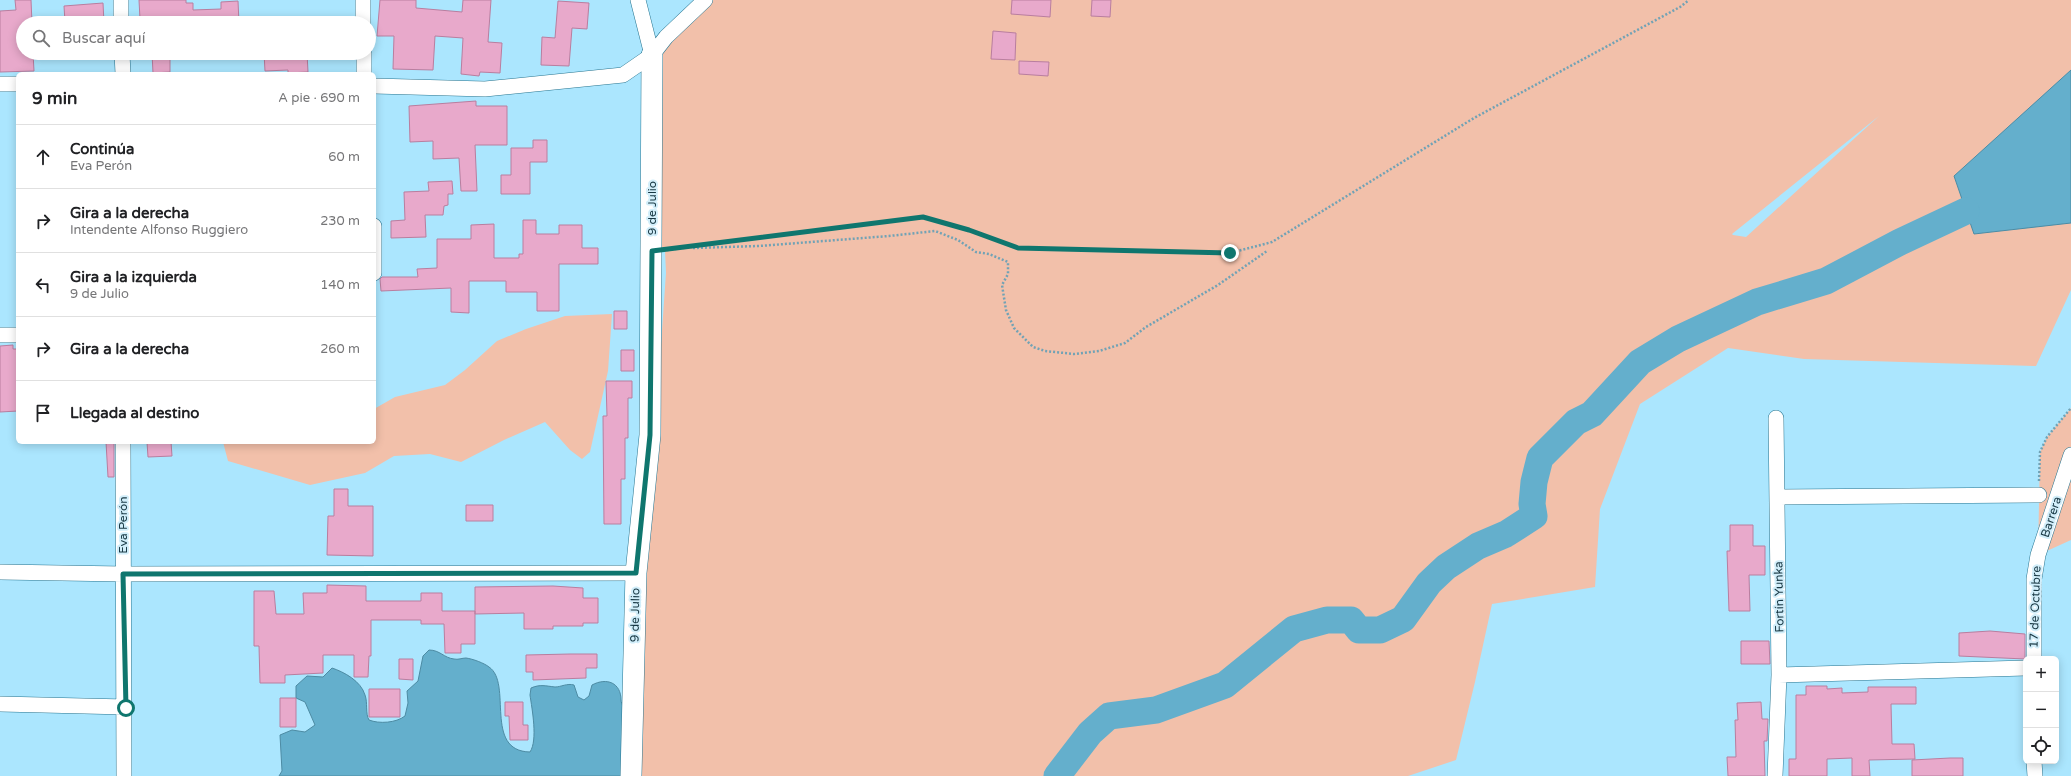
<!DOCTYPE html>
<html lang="es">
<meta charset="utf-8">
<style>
body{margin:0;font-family:"Varela Round",sans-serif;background:#f6f6f6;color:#202124}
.controls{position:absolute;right:12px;bottom:12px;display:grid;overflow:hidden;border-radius:6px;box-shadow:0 2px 10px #0003}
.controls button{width:36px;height:36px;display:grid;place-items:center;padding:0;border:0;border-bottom:1px solid #e0e0e0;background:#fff;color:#202124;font:20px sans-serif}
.stop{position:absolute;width:12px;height:12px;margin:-9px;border:3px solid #0f766e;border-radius:50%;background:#fff}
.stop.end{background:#0f766e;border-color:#fff;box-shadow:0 1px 4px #0008}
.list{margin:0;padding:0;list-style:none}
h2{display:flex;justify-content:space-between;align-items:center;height:52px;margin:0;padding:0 16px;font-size:17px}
h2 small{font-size:13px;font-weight:400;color:#757577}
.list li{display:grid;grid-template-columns:26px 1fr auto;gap:12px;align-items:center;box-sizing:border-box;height:64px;padding:0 16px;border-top:1px solid #e0e0e0}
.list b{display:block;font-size:15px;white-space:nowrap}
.list p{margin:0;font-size:13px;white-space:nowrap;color:#757577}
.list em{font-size:13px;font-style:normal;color:#757577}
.icon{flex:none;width:22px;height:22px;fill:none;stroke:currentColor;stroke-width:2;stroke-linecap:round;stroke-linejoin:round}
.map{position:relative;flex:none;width:2071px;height:776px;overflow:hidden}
.search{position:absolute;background:#fff;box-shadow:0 2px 10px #0003;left:16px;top:16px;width:360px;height:44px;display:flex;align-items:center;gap:10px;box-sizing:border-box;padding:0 14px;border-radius:22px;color:#757577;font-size:15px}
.panel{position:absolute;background:#fff;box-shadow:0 2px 10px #0003;left:16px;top:72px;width:360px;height:372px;border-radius:6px}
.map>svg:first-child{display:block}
</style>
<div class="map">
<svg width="2071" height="776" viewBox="0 0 2071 776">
<rect width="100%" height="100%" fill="#abe6fe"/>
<path fill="#f2c0aa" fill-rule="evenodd" d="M705,0h1366v70l-117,106 20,58 97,-11v67l-35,76 -232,-7 -76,-11 -88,56 -40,105 -5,78 -103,17 -17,78 -19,78 -48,16h-777l35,-503 -1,-23 -13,1v-196zM1879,116l-133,121 -13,-2 -1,-1z
M612,314l-4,57 -18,81 -8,7 -12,-9 -25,-28 -41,18 -43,22 -31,-8 -36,2 -29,17 -55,12 -82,-24 -5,-19h151v-33l21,-12 50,-12 20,-15 32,-29 29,-12 39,-13z
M2071,408v132l-33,15 2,-103 7,-15z"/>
<path fill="#64afcc" stroke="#4d8ba3" d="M2071,70v153l-97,11 -20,-58z
M429,650c11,0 15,8 25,9 4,1 8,-1 12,-1 7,1 18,5 23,9 24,16 -6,84 41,85 8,-12 2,-43 0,-57l1,-7c9,-4 15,-2 24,-1 6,0 12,-4 19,-2l4,12 6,3 5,-4 3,-11c15,-8 29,-2 29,15 0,5 5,9 6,14 1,21 -2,42 -3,62h-345l3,-5 -2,-36 12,-5 13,2 10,-7 -10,-23 -9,-4v-12l11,-10 16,1 9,-9c12,4 29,13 33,27 3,8 0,18 4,25 10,4 27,3 36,-4l3,-13 -1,-12 11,-10 5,-25z"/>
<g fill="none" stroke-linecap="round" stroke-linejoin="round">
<path stroke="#64afcc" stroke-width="27" d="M1057,776l33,-43 19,-17 47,-6 69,-25 69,-56 33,-9h24l8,10h21l23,-11 26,-36 17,-16 32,-21 28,-12 28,-18 -2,-12 2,-22 6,-24 36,-36 16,-8 48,-52 38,-23 79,-37 69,-21 74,-39 66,-31"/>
</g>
<path fill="#e8a9cb" stroke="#b97e9f" d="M15,0h16l1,23h-9v30h10l1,18 -34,1v-61l16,-1z
M139,0h47v3h7v7l28,-1v-7l17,-1 1,22h-49l-1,-6 -49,2z
M380,0h36v8l46,4 1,-12h28l-3,42 14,1 -2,30 -20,-1 -1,4 -18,-2 2,-36 -28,-2 -2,34 -40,-1 1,-33h-17z
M1012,0h39l-1,17 -39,-3z
M1092,0h19l-1,17 -19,-1z
M558,1l31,2 -2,26 -15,-1 -3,38 -28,-1 1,-28 13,1z
M103,3l1,20 -39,-1 -1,-16z
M993,31l23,2 -1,27 -24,-1z
M152,53h18v19l-17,1z
M264,53h43l1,19 -20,1v-3l-23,1z
M1019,61l30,1 -1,14 -29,-2z
M476,101v5h31v39h-32l2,46h-16l-2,-33 -26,1v-18l-23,1 -1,-36z
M533,140h14v22h-17v32h-29v-19h10v-27h22z
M452,181l1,13h-5v11l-4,1 -1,9h-18l1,22 -35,1v-17l14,-1 -1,-28 25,-1 -1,-9z
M523,220h13v14h23v-9h23v23h16v16h-39v47h-22v-19h-31v-11h-37v32l-18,-1v-24l-70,3 -1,-12 2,-2h36l-1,-8 20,-1v-29h34v-14l23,-1v34h25v-4h4z
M614,311h13v18h-13z
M13,345v4h5v62l-18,1v-66z
M621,350h13v21h-13z
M606,381h26v17h-4v40h-3v41h-4v45h-17l-1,-108h4z
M106,442h8v35h-6z
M147,442h24l1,14 -24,1z
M334,489h14v17h25v50l-46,-1 1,-39h6z
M466,505h27v16h-27z
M1730,525h23v21h12v29h-16l1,36h-21l-2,-60h3z
M327,585l39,1v15h55v-8h21v18h33v33h-14v9h-16l-1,-29h-23v-4h-50v36h-2l-1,21h-14v-22h-31v18l-38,2v8h-25l-1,-37h-5v-55h20l2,23h28l-1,-21h24z
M553,586l30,2v10h15v25h-15v3h-30v3h-29v-16l-49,1v-27z
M1990,631l35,3v25l-66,-3v-23z
M1741,641h28l1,23h-29z
M570,654h27v14h-11v10l-53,2v-8h-7v-17z
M399,659h14v21l-14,-1z
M1806,686h21v3l15,-1v5l26,-1v-5h48v17h-25l1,40h22l1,15 -46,1 1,16h-18v-18l-25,1v17h-38v-17h7v-64h10z
M369,689h31v28h-31z
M280,698h16v29h-16z
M505,702h18v23h5v15h-18l-1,-24h-4z
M1761,702l1,17h6l-1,22h-3l1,35h-37l-1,-19h9l-1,-37h3l-1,-17z
M1950,758h13v18h-51v-16z"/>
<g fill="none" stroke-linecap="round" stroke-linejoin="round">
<g stroke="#277590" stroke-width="16">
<path id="street" d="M121,0v23
M363,0v23
M638,0l14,55
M122,53l1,21
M364,53v21
M0,84h18
M374,86l111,3 138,-14 29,-20 14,-18 39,-37
M374,226v47
M0,335h18
M123,442l1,334
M1777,497l262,-2
M0,572l123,2 513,-1
M2034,659v-80l4,-24 33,-100
M1779,675l247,-7
M0,704l126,3
M2034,761l1,15
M1775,776l4,-101 -3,-257"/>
</g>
<g stroke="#277590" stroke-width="22">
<path id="secondary" d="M631,776l5,-203 14,-138 2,-380"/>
</g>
<path stroke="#71a2b5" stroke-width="2.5" stroke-dasharray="2 2" stroke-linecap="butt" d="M693,248l66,-2 130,-10 46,-5 23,9 18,12 13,2 19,8v12l-6,11 4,25 8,18 19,19 12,4 29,3 25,-3 26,-8 21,-16 72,-42 49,-34
M667,250l256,-33 46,13 49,18 212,5 42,-11 202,-124 206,-111 9,-7
M2039,481l1,-29 7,-15 24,-29"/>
<use href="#street" stroke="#fff" stroke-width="15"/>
<use href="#secondary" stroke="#fff" stroke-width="21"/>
</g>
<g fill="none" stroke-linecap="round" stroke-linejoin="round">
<path stroke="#0f766e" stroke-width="5" d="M126,708l-3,-134 513,-1 14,-138 2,-184 271,-34 46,13 49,18 212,5"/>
</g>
<g text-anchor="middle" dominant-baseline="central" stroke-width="4" stroke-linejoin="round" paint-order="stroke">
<g font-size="12" fill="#173743" stroke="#d2eefa">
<text transform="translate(652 208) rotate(-90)">9 de Julio</text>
<text transform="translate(2051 517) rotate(-72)">Barrera</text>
<text transform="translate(123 525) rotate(-90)">Eva Perón</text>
<text transform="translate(1779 597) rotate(-91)">Fortín Yunka</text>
<text transform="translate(2035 607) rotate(-88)">17 de Octubre</text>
<text transform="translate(635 615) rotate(-89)">9 de Julio</text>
</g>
</g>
</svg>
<div class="controls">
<button>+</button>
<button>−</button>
<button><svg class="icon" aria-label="locate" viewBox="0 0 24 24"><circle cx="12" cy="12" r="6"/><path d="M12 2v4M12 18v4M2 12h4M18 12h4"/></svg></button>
</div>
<div class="stop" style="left:126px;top:708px"></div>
<div class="stop end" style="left:1230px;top:253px"></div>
<div class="search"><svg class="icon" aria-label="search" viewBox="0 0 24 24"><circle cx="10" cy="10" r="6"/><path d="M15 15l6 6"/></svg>Buscar aquí</div>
<section class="panel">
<h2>9 min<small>A pie · 690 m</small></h2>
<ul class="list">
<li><svg class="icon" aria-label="ahead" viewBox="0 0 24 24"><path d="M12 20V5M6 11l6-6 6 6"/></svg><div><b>Continúa</b><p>Eva Perón</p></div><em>60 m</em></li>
<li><svg class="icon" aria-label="right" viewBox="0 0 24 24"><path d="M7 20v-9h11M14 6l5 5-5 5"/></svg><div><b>Gira a la derecha</b><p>Intendente Alfonso Ruggiero</p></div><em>230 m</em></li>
<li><svg class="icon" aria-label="left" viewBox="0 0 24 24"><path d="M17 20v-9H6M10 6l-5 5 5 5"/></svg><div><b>Gira a la izquierda</b><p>9 de Julio</p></div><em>140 m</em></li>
<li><svg class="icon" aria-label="right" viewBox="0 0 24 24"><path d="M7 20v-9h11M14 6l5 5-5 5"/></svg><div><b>Gira a la derecha</b></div><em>260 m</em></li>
<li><svg class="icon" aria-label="arrive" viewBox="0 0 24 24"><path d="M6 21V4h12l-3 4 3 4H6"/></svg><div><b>Llegada al destino</b></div></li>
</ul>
</section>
</div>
